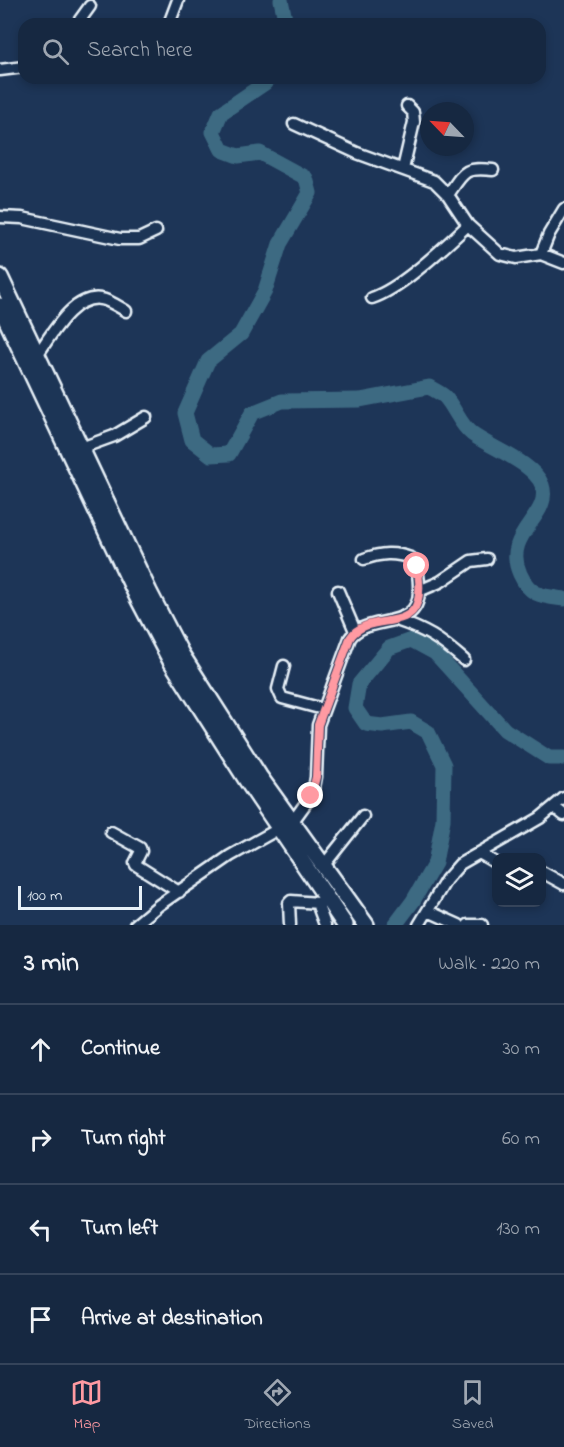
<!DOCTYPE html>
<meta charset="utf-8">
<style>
body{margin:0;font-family:"Indie Flower",sans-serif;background:#23344c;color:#f1f3f6}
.controls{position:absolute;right:18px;bottom:18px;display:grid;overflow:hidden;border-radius:12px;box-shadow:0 3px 9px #0003}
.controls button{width:54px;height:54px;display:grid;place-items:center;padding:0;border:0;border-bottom:2px solid #35445a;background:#162841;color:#f1f3f6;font:30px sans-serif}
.compass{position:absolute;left:420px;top:102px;width:54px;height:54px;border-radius:50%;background:#162841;box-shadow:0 3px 9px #0003;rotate:295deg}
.scale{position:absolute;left:18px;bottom:15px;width:124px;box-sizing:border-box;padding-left:6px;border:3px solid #e8f1f8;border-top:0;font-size:16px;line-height:21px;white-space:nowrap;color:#e8f1f8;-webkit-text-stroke:4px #1d3557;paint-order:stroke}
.stop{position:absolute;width:18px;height:18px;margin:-14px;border:4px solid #ff9aa2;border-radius:50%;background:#fff}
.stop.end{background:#ff9aa2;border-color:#fff;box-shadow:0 2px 6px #0008}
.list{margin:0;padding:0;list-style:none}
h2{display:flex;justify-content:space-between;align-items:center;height:78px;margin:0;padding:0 24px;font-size:26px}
h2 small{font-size:20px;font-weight:400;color:#9ea6b1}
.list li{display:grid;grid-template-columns:39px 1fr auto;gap:18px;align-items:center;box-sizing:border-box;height:90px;padding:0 24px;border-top:2px solid #35445a}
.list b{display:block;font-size:22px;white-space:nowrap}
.list em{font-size:20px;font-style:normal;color:#9ea6b1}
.icon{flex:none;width:33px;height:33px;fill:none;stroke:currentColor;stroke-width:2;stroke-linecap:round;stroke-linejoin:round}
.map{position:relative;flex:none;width:564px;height:925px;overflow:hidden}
.search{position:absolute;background:#162841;box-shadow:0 3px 9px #0003;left:18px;right:18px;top:18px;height:66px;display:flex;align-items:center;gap:15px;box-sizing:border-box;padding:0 21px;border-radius:18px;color:#9ea6b1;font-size:22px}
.sheet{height:438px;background:#162841}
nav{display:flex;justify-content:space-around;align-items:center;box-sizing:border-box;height:84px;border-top:2px solid #35445a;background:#162841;font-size:16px;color:#9ea6b1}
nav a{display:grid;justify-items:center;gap:3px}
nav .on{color:#ff9aa2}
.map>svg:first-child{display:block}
</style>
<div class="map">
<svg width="564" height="925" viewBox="0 0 564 925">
<rect width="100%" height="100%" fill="#1d3557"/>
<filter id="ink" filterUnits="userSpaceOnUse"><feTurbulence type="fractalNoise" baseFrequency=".0167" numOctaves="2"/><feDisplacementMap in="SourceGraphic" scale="12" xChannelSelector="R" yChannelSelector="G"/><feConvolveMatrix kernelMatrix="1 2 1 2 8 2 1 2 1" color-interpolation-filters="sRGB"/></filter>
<g filter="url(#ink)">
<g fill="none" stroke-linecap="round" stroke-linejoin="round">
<path stroke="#3e6a82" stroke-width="15" d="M281,0l5,24
M269,78l-4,5 -44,30 -8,19 9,18 16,6 22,-3 46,25 4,15 -30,51 -15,47 -24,43 -33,27 -23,52 7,27 19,15 18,-1 23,-41 30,-12 78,-1 69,-13c5,3 12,6 16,10 10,11 15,28 27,37 19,14 62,29 70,51 11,32 -41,48 -22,89 10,22 21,22 44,25
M395,925l18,-24 22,-38 8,-43 1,-55 -16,-33 -17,-10 -29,4 -16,-2 -11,-16 4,-24 30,-36 22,-8 24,13 70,77 44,28h15"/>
<g stroke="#e8f1f8" stroke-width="15">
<path id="minor" d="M77,24l13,-18
M169,24l9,-24
M0,70l24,-3
M294,124l63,29 77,28 14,14 20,30 32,29 16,4 25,-4 23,9
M403,169l11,-47 -1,-10 -6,-6
M448,195c16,-24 16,-28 45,-25
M0,217l22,1 98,21h19l17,-8
M541,254l8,-20 15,-25
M372,298c30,-10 72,-51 96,-73
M37,355c14,-19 36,-61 64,-56 8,1 18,8 25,12
M81,448l33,-12 32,-19
M338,591l17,40
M419,591l21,-9 31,-21 16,-2
M396,620c30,10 44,19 68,40
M284,666l-6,23 4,9 41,11
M554,807l10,8
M293,821l18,-25 3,-8 2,-11 2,-52 32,-87c17,-25 70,-5 69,-49 0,-12 -1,-21 -8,-31 -17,-6 -30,-5 -47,1
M111,832l29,16 1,3 -6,12 1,2 43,27
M479,853l17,10
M324,865l39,-49
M542,872l22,12
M324,899l-6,7 7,19
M428,911l31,14
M135,925l24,-20 71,-49 50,-28
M290,925l-1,-22 2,-2 28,2
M419,925l27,-45 14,-16 80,-46 24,-20
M468,925h14"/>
</g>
<g stroke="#e8f1f8" stroke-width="20">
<path id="highway" d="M0,277l149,315 32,62 78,122 107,149
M0,306l137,290 34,65 77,121 97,143"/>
</g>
<use href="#minor" stroke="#1d3557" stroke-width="10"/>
<use href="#highway" stroke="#1d3557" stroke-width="15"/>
</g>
</g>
<g fill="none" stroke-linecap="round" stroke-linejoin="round" filter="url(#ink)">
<path stroke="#ff9aa2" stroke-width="8" d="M311,796l5,-19 2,-52 32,-87c22,-33 82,7 67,-72"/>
</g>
</svg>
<div class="controls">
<button><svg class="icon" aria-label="layers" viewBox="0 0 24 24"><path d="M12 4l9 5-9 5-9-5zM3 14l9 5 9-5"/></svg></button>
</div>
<svg class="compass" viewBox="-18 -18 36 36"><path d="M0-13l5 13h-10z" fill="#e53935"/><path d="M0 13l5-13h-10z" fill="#9ea6b1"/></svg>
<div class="scale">100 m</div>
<div class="stop" style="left:417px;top:566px"></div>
<div class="stop end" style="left:311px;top:796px"></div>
<div class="search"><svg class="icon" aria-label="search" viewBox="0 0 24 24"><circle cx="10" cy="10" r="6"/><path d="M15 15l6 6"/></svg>Search here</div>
</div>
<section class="sheet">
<h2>3 min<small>Walk · 220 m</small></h2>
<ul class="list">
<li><svg class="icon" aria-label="ahead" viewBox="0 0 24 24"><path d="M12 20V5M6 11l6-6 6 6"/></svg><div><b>Continue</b></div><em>30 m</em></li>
<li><svg class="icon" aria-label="right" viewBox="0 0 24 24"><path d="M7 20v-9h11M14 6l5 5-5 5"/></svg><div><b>Turn right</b></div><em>60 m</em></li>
<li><svg class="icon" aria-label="left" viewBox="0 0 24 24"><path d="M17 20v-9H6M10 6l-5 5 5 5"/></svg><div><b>Turn left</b></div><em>130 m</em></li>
<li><svg class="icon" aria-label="arrive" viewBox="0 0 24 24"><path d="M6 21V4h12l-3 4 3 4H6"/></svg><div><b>Arrive at destination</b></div></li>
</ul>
</section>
<nav>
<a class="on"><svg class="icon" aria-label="map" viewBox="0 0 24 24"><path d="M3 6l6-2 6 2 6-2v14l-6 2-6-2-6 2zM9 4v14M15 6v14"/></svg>Map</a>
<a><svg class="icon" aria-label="directions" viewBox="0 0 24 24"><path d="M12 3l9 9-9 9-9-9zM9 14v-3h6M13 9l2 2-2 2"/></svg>Directions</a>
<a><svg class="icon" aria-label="saved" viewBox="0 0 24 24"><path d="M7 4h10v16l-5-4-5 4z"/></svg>Saved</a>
</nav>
